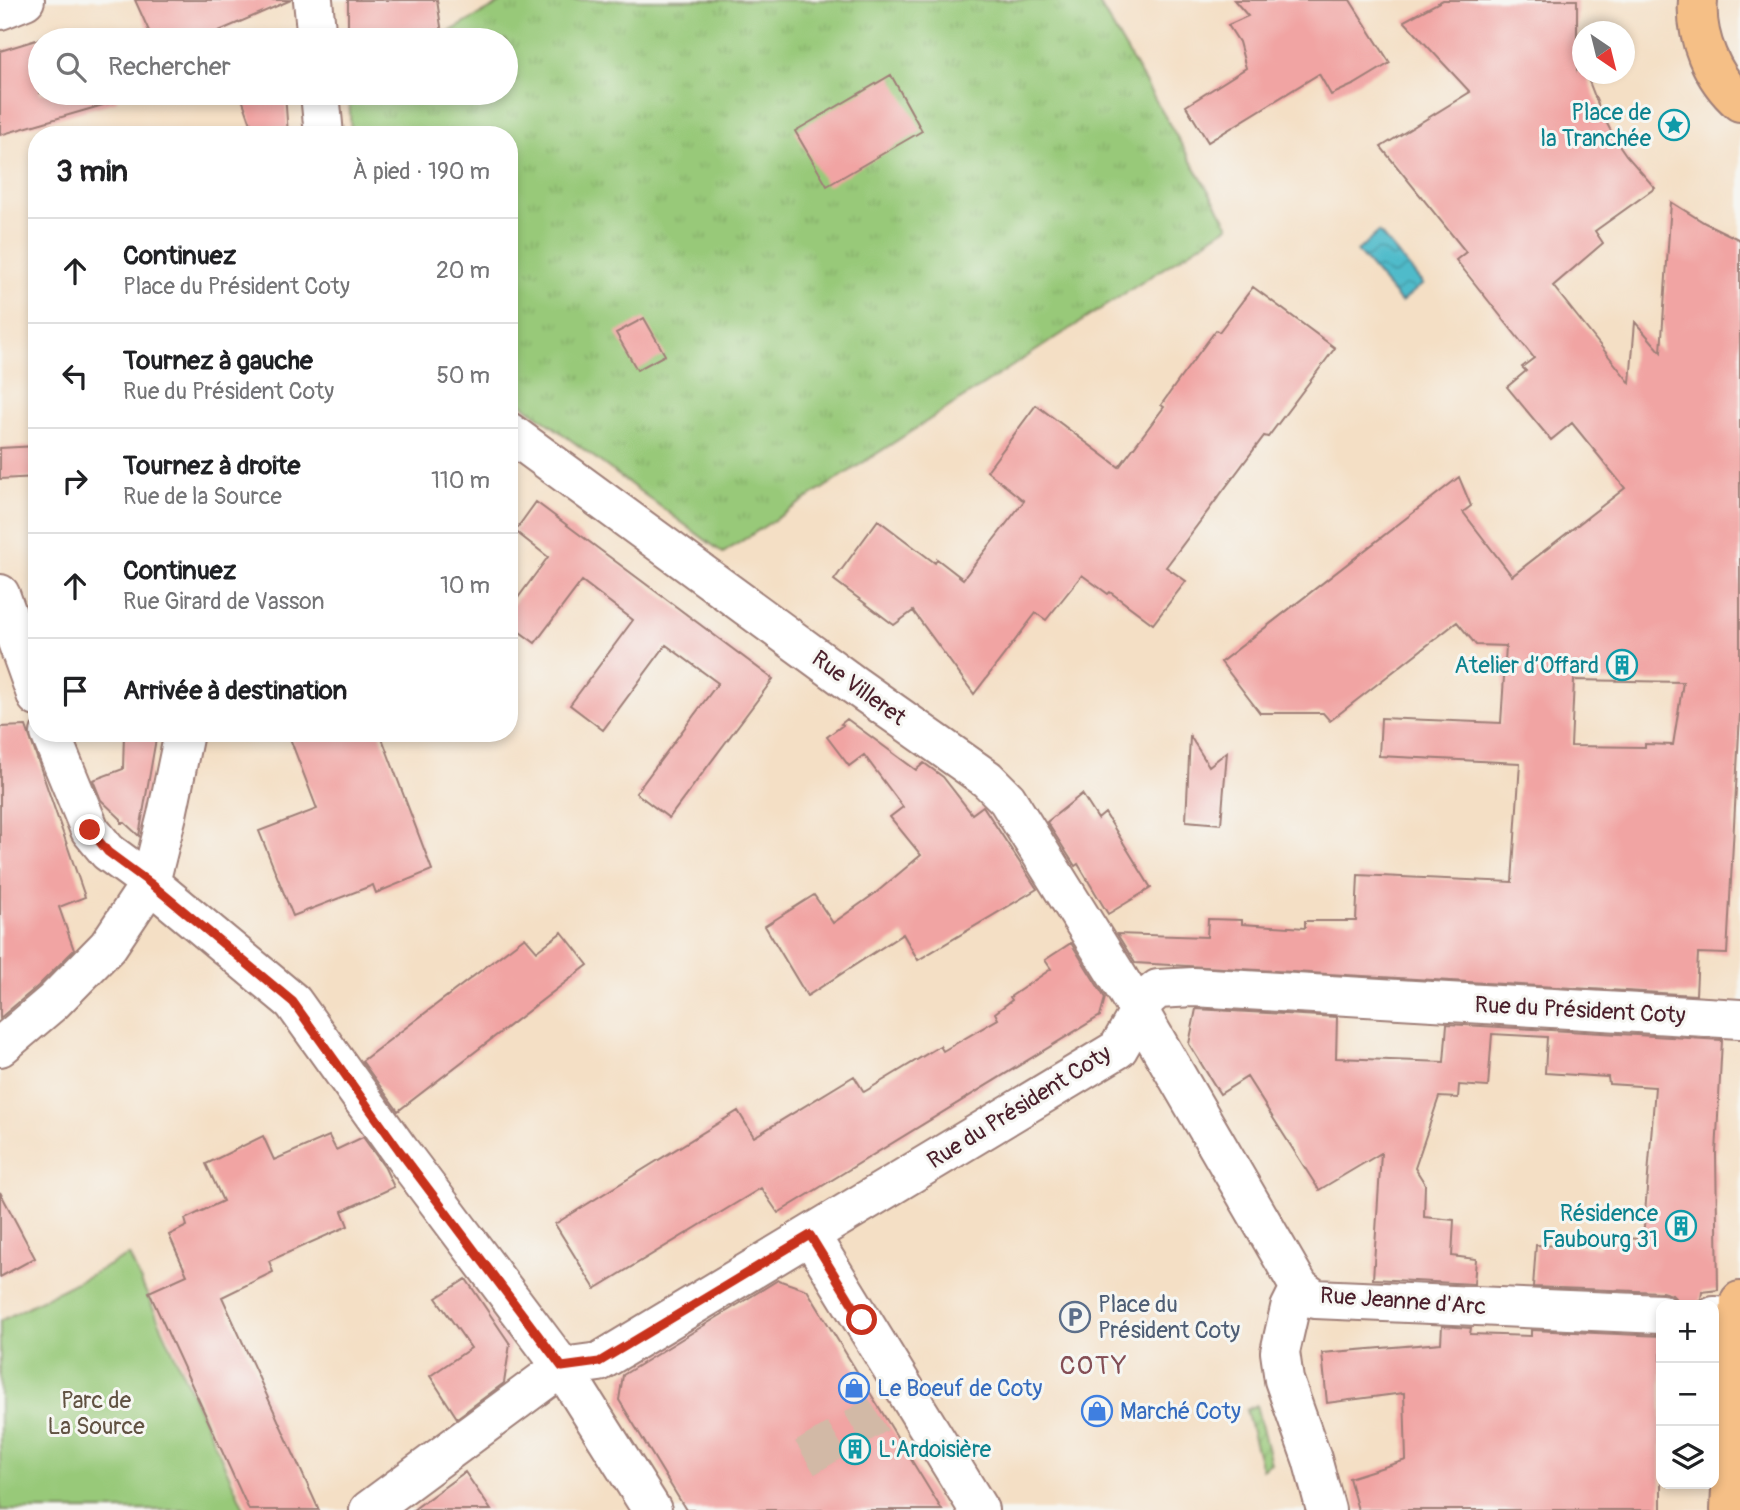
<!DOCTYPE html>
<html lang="fr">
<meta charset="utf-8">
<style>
body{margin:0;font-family:Pangolin,sans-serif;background:#f2f2f2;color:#202124}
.controls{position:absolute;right:21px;bottom:21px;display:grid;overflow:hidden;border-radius:14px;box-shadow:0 4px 10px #0003}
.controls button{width:63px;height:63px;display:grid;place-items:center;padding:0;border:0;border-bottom:2px solid #e0e0e0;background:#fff;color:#202124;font:35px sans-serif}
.compass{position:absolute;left:1572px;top:21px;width:63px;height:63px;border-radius:50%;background:#fff;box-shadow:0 4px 10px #0003;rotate:145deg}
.stop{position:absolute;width:21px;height:21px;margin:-16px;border:5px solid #c8321e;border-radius:50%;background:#fff}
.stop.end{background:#c8321e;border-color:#fff;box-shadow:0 2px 7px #0008}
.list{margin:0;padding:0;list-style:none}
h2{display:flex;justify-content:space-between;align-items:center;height:91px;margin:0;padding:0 28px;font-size:30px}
h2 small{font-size:23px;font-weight:400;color:#757577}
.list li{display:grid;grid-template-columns:46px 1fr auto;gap:21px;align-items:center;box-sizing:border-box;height:105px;padding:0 28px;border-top:2px solid #e0e0e0}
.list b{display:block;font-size:26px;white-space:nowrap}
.list p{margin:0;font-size:23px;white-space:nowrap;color:#757577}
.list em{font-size:23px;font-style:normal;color:#757577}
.icon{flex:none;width:38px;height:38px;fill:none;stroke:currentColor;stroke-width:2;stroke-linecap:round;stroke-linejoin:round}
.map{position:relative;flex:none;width:1740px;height:1510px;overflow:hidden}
.search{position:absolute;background:#fff;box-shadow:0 4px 10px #0003;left:28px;top:28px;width:490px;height:77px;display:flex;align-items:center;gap:18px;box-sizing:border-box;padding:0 24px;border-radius:38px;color:#757577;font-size:26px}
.panel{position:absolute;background:#fff;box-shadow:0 4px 10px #0003;left:28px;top:126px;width:490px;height:616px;border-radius:28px}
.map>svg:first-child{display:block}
</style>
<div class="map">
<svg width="1740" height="1510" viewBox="0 0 1740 1510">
<defs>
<pattern id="grass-tufts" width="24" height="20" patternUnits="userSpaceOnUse" patternTransform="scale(1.75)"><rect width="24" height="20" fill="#98c979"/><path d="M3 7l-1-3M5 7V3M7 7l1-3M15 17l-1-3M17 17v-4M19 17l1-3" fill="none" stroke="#84ac69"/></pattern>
<pattern id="garden-furrows" width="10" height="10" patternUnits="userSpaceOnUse" patternTransform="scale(1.75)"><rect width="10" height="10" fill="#98c979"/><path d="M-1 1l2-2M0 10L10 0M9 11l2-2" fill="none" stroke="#84ac69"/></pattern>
<pattern id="water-waves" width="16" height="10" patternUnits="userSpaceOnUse" patternTransform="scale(1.75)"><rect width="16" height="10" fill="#4fbbca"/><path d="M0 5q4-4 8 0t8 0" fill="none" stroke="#4497a4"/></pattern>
</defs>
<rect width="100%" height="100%" fill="#f6f6f2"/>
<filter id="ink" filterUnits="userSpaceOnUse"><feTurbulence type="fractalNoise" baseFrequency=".0143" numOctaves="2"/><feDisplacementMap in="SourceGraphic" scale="14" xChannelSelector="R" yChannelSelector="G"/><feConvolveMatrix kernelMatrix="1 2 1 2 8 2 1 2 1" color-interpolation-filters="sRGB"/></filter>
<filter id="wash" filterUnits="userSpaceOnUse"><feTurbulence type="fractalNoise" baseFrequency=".00686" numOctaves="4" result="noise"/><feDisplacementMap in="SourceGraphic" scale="28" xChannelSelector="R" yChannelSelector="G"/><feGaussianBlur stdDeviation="1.57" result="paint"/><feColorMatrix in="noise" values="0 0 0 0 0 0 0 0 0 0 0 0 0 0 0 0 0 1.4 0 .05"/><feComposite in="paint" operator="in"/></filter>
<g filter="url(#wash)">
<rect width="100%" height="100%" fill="#f4dfc5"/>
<path fill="url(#grass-tufts)" stroke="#717452" stroke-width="2" d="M506,0h591l132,226 -506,327 -214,-159v-259h-158l-2,-42h157v-53h-71z"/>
<path fill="#98c979" stroke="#717452" stroke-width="2" d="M129,1255l116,255h-245v-189z"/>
<path fill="url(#garden-furrows)" stroke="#717452" stroke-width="2" d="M1256,1405l15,58 -9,6 -16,-59z"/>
<path fill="url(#water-waves)" stroke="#4c6d7a" stroke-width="2" d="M1379,232l44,52 -22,18 -44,-51z"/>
<g id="blocks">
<path fill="#f1a4a3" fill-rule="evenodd" d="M135,0h156l-93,40h-45z
M348,0h89l6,40h-95z
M1234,0h116l40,63 -35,21 -24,11 -12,-21 -111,68 -22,-36 60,-38 -7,-26 -11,-17 20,-9z
M1443,0h134v71l6,-3v6h3l15,38 14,27 11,16 29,33 -60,43 8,12 -50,43 77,97 5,-61 26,30 10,-150 34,21 35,17v474l-13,240 -29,-1 -2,42 -561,-32 -18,-29 90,3 1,-18 34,1v4l63,4v-7h51l2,-46 154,7 8,-119 -141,-7 2,-38 120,5 5,-77 -30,-1 -19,-23 -127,99 -7,-8h-63l-39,-51 238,-185 12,29 -8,6 49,64 113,-88 -53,-65 -21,17 -44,-53 19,-16 -4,-4 12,-9 -78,-98 10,-8 -85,-105 89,-55 -66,-71zM1574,680l109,2 -10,63 -28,-1v3l-74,-1z
M46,37l1,3h-7v53h76l1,8 -117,34v-84z
M891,75l31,56 -95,55 -32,-55z
M240,93h45l3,42h-33z
M1253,287l82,61 -67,89 -4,-1 -98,131 20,14 -33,43 -43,-32 -2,2 -26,-19 -36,45 -10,-7 -62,81 -61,-83 -19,14 -60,-45 44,-60 57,43 2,-4 26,20 61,-78 -37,-30 49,-66 83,62 45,-60 -3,-2 20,-28 35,-47 3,2z
M644,318l21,37 -28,15 -21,-37z
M37,446v31l-37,2v-31z
M536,502l237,177 -104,139 -33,-25 82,-110 -52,-38 -63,85 -33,-25 63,-85 -51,-39 -47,62 -26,-19v-14l39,-53 -33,-26z
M847,719l69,51 8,-7 19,14 29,37 11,-8 54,83 -119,71 -15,-26 -96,62 -42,-70 49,-31 19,28 44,-31 44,-37 -31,-38 13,-10 -39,-52 -15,11 -22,-29 16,-12 -2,-1z
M26,726l59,171 -26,10 15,43 -36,36 -38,32v-291z
M124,733h33l-18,103 -14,-13h-4v-4l-20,-19 -8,-20 30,-11z
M288,733h92l52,137 -56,23 -3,-8 -80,31 -34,-85 58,-22z
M1190,736l19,30 18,-14 -6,72 -35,-3z
M1082,794l16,25 7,-6 46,75 -43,26 -30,-50 -3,2 -28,-44z
M562,932l26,33 -190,146 -36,-50 163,-124 12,14z
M1071,943l34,55 -5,18 -322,197 -17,-25 -166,101 -40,-65 183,-113 16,26 100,-61 10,16 76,-46 3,5 55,-32 -3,-6 17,-13 -2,-3 41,-28 -6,-9z
M1196,1009l141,8 -1,41 108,4 3,-38 275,16 -6,114 2,136 -16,2 -1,7 -5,5 -17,-2 -7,-7 -10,-3 -129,-5 3,-42 63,2 1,-10 43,2 12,-152 -46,-3 -1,-7 -63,-4 2,-36 -55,-3 -4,53 -29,-2 -1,13 -19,-1 -24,71 10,16 -1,33 30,3 -2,36 24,3 -2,25 -101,-5 8,-126 -62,37 -72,-113 -27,17 -31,-50z
M263,1136l11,24 55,-24 7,14 27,-13 22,31 9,19 -52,24 6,15 -79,35 4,11 -51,25 97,213h-70l-100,-218 38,-17 -18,-40 18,-9 -2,-7 38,-18 -17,-37z
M0,1192l35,66 -35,19z
M466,1279l44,65 -6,39 -47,35 -27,-42 41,-28 -35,-50z
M778,1280l29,10 135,220h-256l-67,-110 4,-25z
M1442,1326l29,2 -1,6 61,2v-6l130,6v174h-303l-9,-32 57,-18 -2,-67 -77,10 -5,-50 119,-10z
M465,1472l26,38h-78z"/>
</g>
</g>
<g filter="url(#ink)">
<use href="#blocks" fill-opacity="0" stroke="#9f7f78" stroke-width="2"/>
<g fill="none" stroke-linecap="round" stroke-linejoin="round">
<path stroke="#d2b9a6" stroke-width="38" stroke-dasharray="38 19" stroke-linecap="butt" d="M805,1458l73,-44"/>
<g stroke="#9f7f78" stroke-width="42">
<path id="minor" d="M313,0l4,40
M0,10l25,-10
M320,93l4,42
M509,432l345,253 133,94 20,20 132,212 161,277 15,11 346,15
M0,594l37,103
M50,733l40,97 18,22 42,31 143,119 106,148 163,217 90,143
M0,1047l53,-45 55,-56 42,-63 17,-68 17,-82
M810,1235l169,275
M1300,1288l-10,20 -10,44 4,28 28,79 14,51
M1714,1316l25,2
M369,1510l193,-143 37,-5 519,-313 29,-51 11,-9 35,-2 547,32"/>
</g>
<g stroke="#9f7f78" stroke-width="42">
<path id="major" d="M1698,0c-3,37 14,78 42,102
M1730,1510l10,-209"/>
</g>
<use href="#minor" stroke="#fff" stroke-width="38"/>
<use href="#major" stroke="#f5bf86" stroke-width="38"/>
</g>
</g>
<g fill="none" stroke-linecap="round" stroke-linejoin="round" filter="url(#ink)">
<path stroke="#c8321e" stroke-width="9" d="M90,830l18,22 42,31 143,119 106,148 163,217 37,-5 211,-127 52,85"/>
</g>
<defs>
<g id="sight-ring" transform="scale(1.575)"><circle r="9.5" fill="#f6f6f2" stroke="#0f9aa8" stroke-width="1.5"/><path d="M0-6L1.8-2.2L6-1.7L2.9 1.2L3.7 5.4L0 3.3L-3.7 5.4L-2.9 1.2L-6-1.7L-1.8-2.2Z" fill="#0f9aa8"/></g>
<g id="building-ring" transform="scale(1.575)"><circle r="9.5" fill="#f6f6f2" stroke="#0f9aa8" stroke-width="1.5"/><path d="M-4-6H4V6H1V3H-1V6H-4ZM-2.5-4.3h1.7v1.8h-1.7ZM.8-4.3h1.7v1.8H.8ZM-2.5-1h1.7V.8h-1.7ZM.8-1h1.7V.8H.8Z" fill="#0f9aa8"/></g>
<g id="parking-ring" transform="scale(1.575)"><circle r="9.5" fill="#f6f6f2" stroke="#5c6f8a" stroke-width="1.5"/><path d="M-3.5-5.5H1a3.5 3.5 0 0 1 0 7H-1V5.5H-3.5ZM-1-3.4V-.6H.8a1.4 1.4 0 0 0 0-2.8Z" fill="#5c6f8a"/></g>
<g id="shop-ring" transform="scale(1.575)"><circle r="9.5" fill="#f6f6f2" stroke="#3f7fe0" stroke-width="1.5"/><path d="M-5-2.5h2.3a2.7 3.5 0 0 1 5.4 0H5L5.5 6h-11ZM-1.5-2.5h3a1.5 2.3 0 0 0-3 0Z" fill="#3f7fe0"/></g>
</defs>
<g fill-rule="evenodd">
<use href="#sight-ring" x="1674" y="125"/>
<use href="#building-ring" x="1622" y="665"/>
<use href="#building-ring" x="1681" y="1226"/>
<use href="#parking-ring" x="1075" y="1317"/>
<use href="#shop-ring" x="854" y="1388"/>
<use href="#shop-ring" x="1097" y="1411"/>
<use href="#building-ring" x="855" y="1449"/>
</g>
<g text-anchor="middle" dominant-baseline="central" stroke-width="6" stroke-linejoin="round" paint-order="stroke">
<g font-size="23" fill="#0d838f" stroke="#f6f6f2" text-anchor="end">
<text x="1651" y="112">Place de<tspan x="1651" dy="26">la Tranchée</tspan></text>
<text x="1599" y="665">Atelier d’Offard</text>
<text x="1658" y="1213">Résidence<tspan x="1658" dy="26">Faubourg 31</tspan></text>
<text x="878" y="1449" text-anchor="start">L'Ardoisière</text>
</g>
<g font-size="23" fill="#4a1f2b" stroke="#f6f6f2">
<text transform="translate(859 688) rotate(36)">Rue Villeret</text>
<text transform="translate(1580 1010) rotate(3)">Rue du Président Coty</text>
<text transform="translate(1019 1107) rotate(-32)">Rue du Président Coty</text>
<text transform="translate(1403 1301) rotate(4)">Rue Jeanne d'Arc</text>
</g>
<g font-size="23" fill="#4e5e75" stroke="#f6f6f2" text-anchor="start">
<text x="1098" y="1304">Place du<tspan x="1098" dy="26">Président Coty</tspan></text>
</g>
<g font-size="23" fill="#366cbe" stroke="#f6f6f2" text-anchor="start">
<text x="877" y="1388">Le Boeuf de Coty</text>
<text x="1120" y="1411">Marché Coty</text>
</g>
<g font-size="23" fill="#615242" stroke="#f6f6f2">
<text x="96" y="1400">Parc de<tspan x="96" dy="26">La Source</tspan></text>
</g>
<g font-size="26" letter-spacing="2" fill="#844e55" stroke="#f6f6f2">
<text x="1094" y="1366">COTY</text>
</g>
</g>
</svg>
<div class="controls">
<button>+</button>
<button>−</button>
<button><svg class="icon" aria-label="layers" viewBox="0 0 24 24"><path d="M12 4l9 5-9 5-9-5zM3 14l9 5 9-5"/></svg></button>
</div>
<svg class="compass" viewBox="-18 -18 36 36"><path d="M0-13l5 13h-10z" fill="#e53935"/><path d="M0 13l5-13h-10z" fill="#757577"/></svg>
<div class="stop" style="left:862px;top:1320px"></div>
<div class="stop end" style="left:90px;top:830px"></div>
<div class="search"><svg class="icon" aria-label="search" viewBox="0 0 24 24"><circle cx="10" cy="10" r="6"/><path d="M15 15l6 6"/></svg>Rechercher</div>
<section class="panel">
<h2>3 min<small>À pied · 190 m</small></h2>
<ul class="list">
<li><svg class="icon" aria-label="ahead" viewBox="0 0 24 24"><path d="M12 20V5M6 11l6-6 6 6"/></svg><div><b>Continuez</b><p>Place du Président Coty</p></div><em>20 m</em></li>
<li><svg class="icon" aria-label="left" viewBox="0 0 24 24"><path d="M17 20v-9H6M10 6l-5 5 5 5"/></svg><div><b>Tournez à gauche</b><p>Rue du Président Coty</p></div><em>50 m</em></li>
<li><svg class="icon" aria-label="right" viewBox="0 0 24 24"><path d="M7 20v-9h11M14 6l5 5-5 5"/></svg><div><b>Tournez à droite</b><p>Rue de la Source</p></div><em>110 m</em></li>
<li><svg class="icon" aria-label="ahead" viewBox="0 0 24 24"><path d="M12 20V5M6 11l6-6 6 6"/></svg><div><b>Continuez</b><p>Rue Girard de Vasson</p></div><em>10 m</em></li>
<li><svg class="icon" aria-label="arrive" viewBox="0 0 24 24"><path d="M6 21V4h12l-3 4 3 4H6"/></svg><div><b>Arrivée à destination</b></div></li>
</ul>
</section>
</div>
